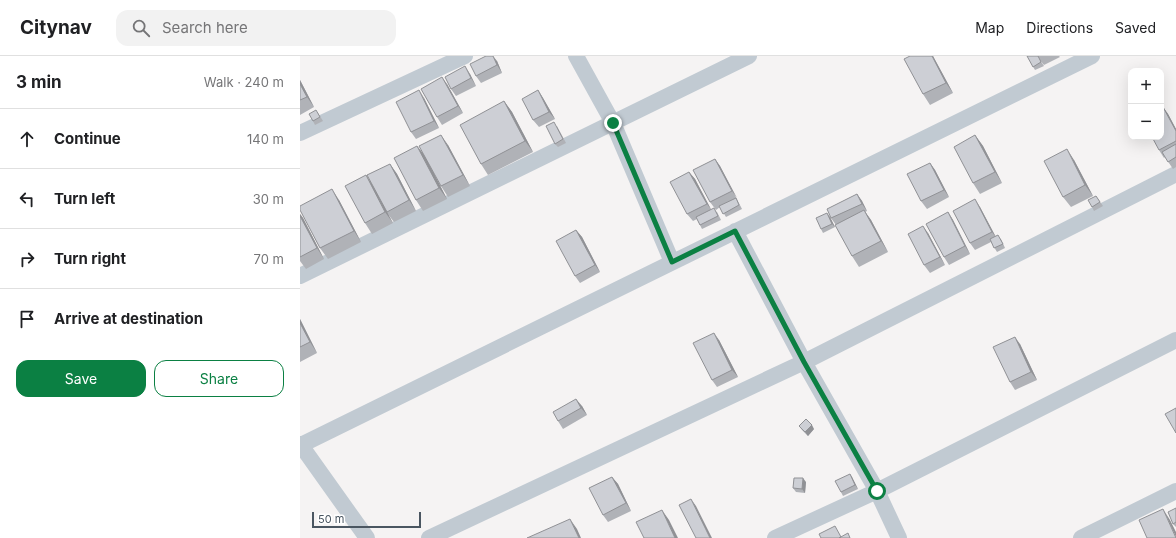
<!DOCTYPE html>
<meta charset="utf-8">
<style>
body{margin:0;font-family:Inter,sans-serif;background:#f2f2f2;color:#202124}
.controls{position:absolute;right:12px;top:12px;display:grid;overflow:hidden;border-radius:8px;box-shadow:0 4px 16px #0002}
.controls button{width:36px;height:36px;display:grid;place-items:center;padding:0;border:0;border-bottom:1px solid #e0e0e0;background:#fff;color:#202124;font:20px sans-serif}
.scale{position:absolute;left:12px;bottom:10px;width:109px;box-sizing:border-box;padding-left:4px;border:2px solid #4a5661;border-top:0;font-size:11px;line-height:14px;white-space:nowrap;color:#4a5661;-webkit-text-stroke:3px #fff;paint-order:stroke}
.stop{position:absolute;width:12px;height:12px;margin:-9px;border:3px solid #0b8043;border-radius:50%;background:#fff}
.stop.end{background:#0b8043;border-color:#fff;box-shadow:0 1px 4px #0008}
.list{margin:0;padding:0;list-style:none}
h2{display:flex;justify-content:space-between;align-items:center;height:52px;margin:0;padding:0 16px;font-size:17px}
h2 small{font-size:13px;font-weight:400;color:#757577}
.list li{display:grid;grid-template-columns:26px 1fr auto;gap:12px;align-items:center;box-sizing:border-box;height:60px;padding:0 16px;border-top:1px solid #e0e0e0}
.list b{display:block;font-size:15px;white-space:nowrap}
.list em{font-size:13px;font-style:normal;color:#757577}
.actions{display:flex;gap:8px;padding:12px 16px}
.actions a{flex:1;padding:9px 0;border:1px solid #0b8043;border-radius:12px;text-align:center;font-size:14px;color:#0b8043}
.actions .main{background:#0b8043;color:#fff}
.icon{flex:none;width:22px;height:22px;fill:none;stroke:currentColor;stroke-width:2;stroke-linecap:round;stroke-linejoin:round}
.map{position:relative;flex:none;width:876px;height:482px;overflow:hidden}
header{display:flex;align-items:center;gap:24px;box-sizing:border-box;height:56px;padding:0 20px;background:#fff;border-bottom:1px solid #e0e0e0}
header strong{font-size:19px}
nav{display:flex;gap:22px;margin-inline-start:auto;font-size:14px}
.search{width:280px;height:36px;background:#f2f2f2;display:flex;align-items:center;gap:10px;box-sizing:border-box;padding:0 14px;border-radius:12px;color:#757577;font-size:15px}
main{display:flex}
aside{flex:1;background:#fff}
.map>svg:first-child{display:block}
</style>
<header>
<strong>Citynav</strong>
<div class="search"><svg class="icon" aria-label="search" viewBox="0 0 24 24"><circle cx="10" cy="10" r="6"/><path d="M15 15l6 6"/></svg>Search here</div>
<nav><a>Map</a><a>Directions</a><a>Saved</a></nav>
</header>
<main>
<aside>
<h2>3 min<small>Walk · 240 m</small></h2>
<ul class="list">
<li><svg class="icon" aria-label="ahead" viewBox="0 0 24 24"><path d="M12 20V5M6 11l6-6 6 6"/></svg><div><b>Continue</b></div><em>140 m</em></li>
<li><svg class="icon" aria-label="left" viewBox="0 0 24 24"><path d="M17 20v-9H6M10 6l-5 5 5 5"/></svg><div><b>Turn left</b></div><em>30 m</em></li>
<li><svg class="icon" aria-label="right" viewBox="0 0 24 24"><path d="M7 20v-9h11M14 6l5 5-5 5"/></svg><div><b>Turn right</b></div><em>70 m</em></li>
<li><svg class="icon" aria-label="arrive" viewBox="0 0 24 24"><path d="M6 21V4h12l-3 4 3 4H6"/></svg><div><b>Arrive at destination</b></div></li>
</ul>
<div class="actions"><a class="main">Save</a><a>Share</a></div>
</aside>
<div class="map">
<svg width="876" height="482" viewBox="0 0 876 482">
<rect width="100%" height="100%" fill="#f5f3f3"/>
<g fill="none" stroke-linecap="round" stroke-linejoin="round">
<path stroke="#c1cad2" stroke-width="16" d="M276,0l37,67 59,139
M0,77l165,-77
M435,175l69,131 73,129 22,47
M0,220l449,-220
M0,388l67,94
M1,389l791,-389
M129,482l375,-176 372,-188
M475,482l102,-47 299,-151
M781,482l95,-47"/>
</g>
<path fill="#b0b2b7" d="M610,0h23l20,37 -23,12 -7,-11z
M727,0h32l1,1 -16,8 -4,-5 4,6 -9,4z
M197,5l5,12 -21,10 -5,-7z
M170,18l6,12 -20,10 -5,-7z
M0,24l14,27 -14,8z
M147,28l16,29 -21,12 -5,-8z
M238,34l5,8 12,21 -16,8 -6,-7z
M124,42l15,30 -23,11 -5,-7z
M204,45l8,11 21,40 -45,23 -7,-11z
M863,51l5,7 8,15v38l-3,2 -8,-12 -1,1 -5,-8z
M18,57l5,8 -8,4 -2,-4z
M257,70l9,17 -8,4 -3,-3z
M675,79l8,11 19,37 -22,11 -7,-11z
M148,89l22,41 -22,11 -7,-11z
M117,90l8,10 22,43 -24,12 -7,-11z
M415,103l5,7 22,43 -16,8 -6,-10 -4,3 -6,-8z
M774,104l19,36 -22,11 -8,-10z
M630,107l5,7 14,27 -22,12 -6,-8z
M90,108l7,10 19,37 -22,11 -7,-9 6,10 -21,11 -7,-11 1,-48 6,10z
M389,116l6,7 16,31 6,2 4,8 -19,9 -5,-10 -4,2 -6,-7z
M557,138l5,7 5,10 -2,1 6,8 17,32 -29,15 -7,-11 -16,-31 -5,-7z
M796,140l7,10 -9,5 -2,-4z
M39,144l22,42 -33,17 -8,-11z
M680,151l15,29 6,3 4,9 -8,4 -6,-10 -16,8 -5,-7z
M648,156l5,8 17,34 -21,11 -5,-8z
M0,158l3,4 21,41 -18,10 -6,-8z
M530,161l5,10 -12,6 -2,-4z
M276,174l6,7 18,35 -20,11 -5,-7z
M628,177l17,32 -15,8 -6,-8z
M0,263l17,34 -17,9z
M419,284l19,37 -21,10 -5,-7z
M720,288l17,36 -22,10 -5,-8z
M282,350l5,9 -24,14 -5,-8z
M499,370l15,3 -6,7 -6,-6z
M550,418l2,3 6,12 -15,7 -2,-4z
M312,421l6,7 13,27 -23,11 -5,-7z
M506,426l-1,11 -9,-1 -3,-4z
M876,452v19l-3,-3z"/>
<path fill="#909195" d="M193,0l4,5 5,12 -5,-8z
M632,0h1l1,2 19,35 -7,-10z
M165,10l5,8 6,12 -5,-8z
M142,21l5,7 16,29 -5,-7z
M0,24l14,27 -7,-10 -7,-13z
M119,34l5,8 15,30 -5,-7z
M238,34l5,8 12,21 -6,-7z
M204,45l8,11 21,40 -8,-11z
M863,51l5,7 8,15v2z
M141,79l7,10 22,41 -7,-11z
M675,79l8,11 19,37 -7,-11z
M117,90l8,10 22,43 -8,-11z
M767,93l7,11 19,36 -8,-11z
M415,103l5,7 17,32 -5,-7z
M630,107l5,7 14,27 -5,-7z
M90,108l7,10 19,37 -7,-11z
M389,116l6,7 17,32 -5,-7z
M66,119l7,11 20,37 -8,-11z
M32,133l7,11 22,42 -7,-11z
M557,138l5,7 5,10 -5,-7z
M675,143l5,8 17,32 -5,-7z
M564,154l7,10 17,32 -7,-11z
M648,156l5,8 17,34 -5,-8z
M527,157l3,4 5,10 -3,-3z
M0,158l3,4 21,41 -7,-11 -17,-32z
M623,170l5,7 17,32 -5,-8z
M276,174l6,7 18,35 -5,-7z
M0,263l17,34 -7,-11 -10,-19z
M414,277l5,7 19,37 -6,-7z
M715,281l5,7 17,36 -6,-8z
M276,343l6,7 5,9 -6,-7z
M512,369l2,4 -6,7 -3,-4z
M550,418l2,3 6,12 -3,-4z
M312,421l6,7 13,27 -5,-8z
M503,422l3,4 -1,11 -3,-4z
M391,443l5,7 16,32h-2z
M863,453l7,11 6,12v5z
M362,454l7,10 9,18h-3z
M270,463l7,10 4,9h-2z"/>
<path fill="#cdcfd5" stroke="#909195" d="M186,0h7l4,9 -21,11 -6,-12z
M610,0h22l14,27 -23,11 -19,-35z
M727,0h11l3,6 -8,5z
M165,10l6,12 -20,11 -6,-12z
M142,21l16,29 -21,11 -16,-28z
M0,28l7,13 -7,3z
M119,34l15,31 -23,11 -15,-30z
M238,34l11,22 -16,8 -11,-21z
M204,45l21,40 -44,23 -21,-39z
M863,51l13,24v10l-17,9 -7,-13h9v-29z
M16,54l4,7 -7,4 -4,-7z
M254,66l9,17 -8,5 -9,-18z
M141,79l22,40 -22,11 -22,-40z
M675,79l20,37 -22,11 -19,-36z
M876,88v13l-8,5 -6,-10z
M117,90l22,42 -23,12 -22,-42z
M767,93l18,36 -22,12 -19,-36z
M415,103l17,32 -22,11 -17,-32z
M630,107l14,27 -23,11 -14,-27z
M90,108l19,36 -22,12 -20,-37z
M389,116l18,32 -20,10 -17,-32z
M66,119l19,37 -20,11 -20,-37z
M32,133l22,42 -34,17 -20,-38v-4z
M557,138l5,10 -31,14 -4,-9z
M796,140l4,6 -8,5 -4,-7z
M436,142l3,7 -16,9 -4,-8z
M675,143l17,33 -22,11 -17,-32z
M414,152l4,8 -18,9 -4,-8z
M564,154l17,31 -29,15 -17,-31z
M648,156l17,34 -21,11 -18,-33z
M527,157l5,11 -11,5 -5,-11z
M0,160l17,32 -17,9z
M623,170l17,31 -16,8 -16,-31z
M276,174l19,35 -20,11 -19,-35z
M698,179l5,9 -9,4 -4,-9z
M0,267l10,19 -10,5z
M414,277l18,37 -20,10 -19,-37z
M715,281l16,35 -21,10 -17,-35z
M276,343l5,9 -23,13 -5,-9z
M876,352v25l-11,-19z
M506,363l6,6 -7,7 -6,-6z
M550,418l5,11 -14,7 -6,-11z
M312,421l14,26 -23,12 -14,-27z
M494,422h9l-1,11 -9,-1z
M391,443l19,39h-14l-17,-33z
M876,452v14l-3,2 -5,-12z
M863,453l13,29h-29l-8,-18z
M362,454l13,28h-31l-8,-16z
M270,463l9,19h-52z
M535,470l6,11 -2,1h-18l-2,-4z
M548,477l2,5h-11z"/>
<g fill="none" stroke-linecap="round" stroke-linejoin="round">
<path stroke="#0b8043" stroke-width="5" d="M313,67l59,139 63,-31 69,131 73,129"/>
</g>
</svg>
<div class="controls">
<button>+</button>
<button>−</button>
</div>
<div class="scale">50 m</div>
<div class="stop" style="left:577px;top:435px"></div>
<div class="stop end" style="left:313px;top:67px"></div>
</div>
</main>
